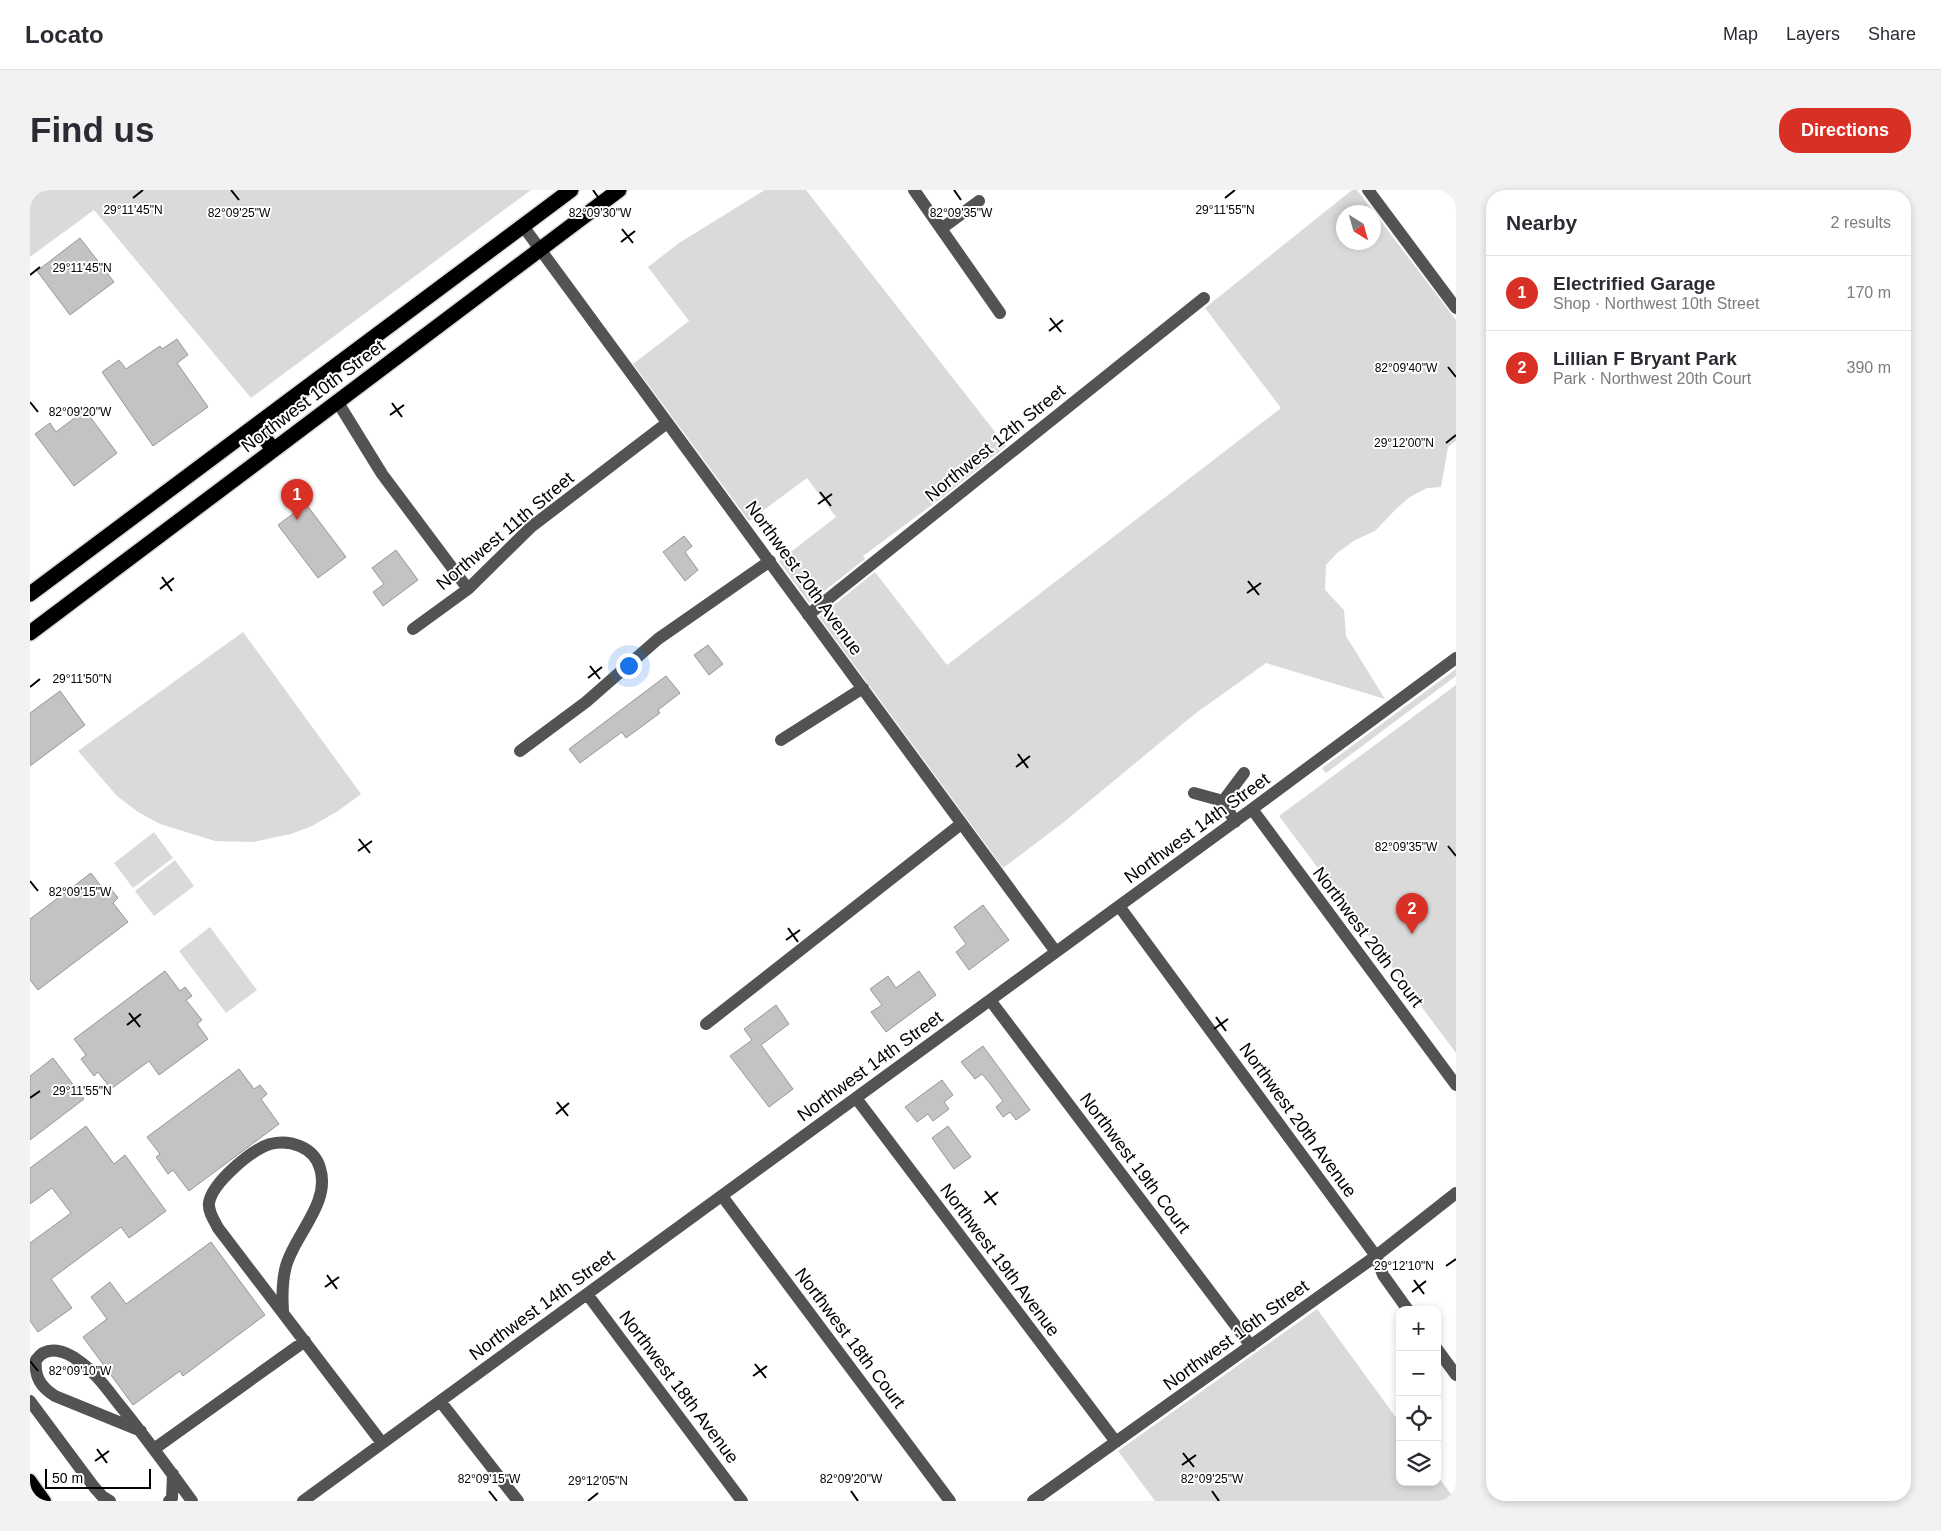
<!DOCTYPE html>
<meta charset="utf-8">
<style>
body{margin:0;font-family:Helvetica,sans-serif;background:#f2f2f3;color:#2b2b33}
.controls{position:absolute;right:15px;bottom:15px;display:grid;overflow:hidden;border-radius:10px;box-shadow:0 2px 8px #0003}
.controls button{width:45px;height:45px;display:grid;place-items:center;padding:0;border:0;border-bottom:1px solid #e1e1e2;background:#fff;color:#2b2b33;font:25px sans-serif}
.compass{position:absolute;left:1306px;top:15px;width:45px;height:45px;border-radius:50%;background:#fff;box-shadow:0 2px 8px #0003;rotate:143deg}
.scale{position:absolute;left:15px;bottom:12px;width:106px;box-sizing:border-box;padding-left:5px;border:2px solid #000;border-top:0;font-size:14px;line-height:18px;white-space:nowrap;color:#000;-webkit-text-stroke:4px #fff;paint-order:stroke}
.you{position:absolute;left:598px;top:475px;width:18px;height:18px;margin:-12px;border:4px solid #fff;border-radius:50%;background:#1a73e8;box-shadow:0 0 0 8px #1a73e833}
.badge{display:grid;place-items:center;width:32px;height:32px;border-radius:50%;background:#d93025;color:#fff;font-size:16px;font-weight:700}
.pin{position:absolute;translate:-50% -41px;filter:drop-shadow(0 1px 2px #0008)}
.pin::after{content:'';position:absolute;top:26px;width:18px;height:15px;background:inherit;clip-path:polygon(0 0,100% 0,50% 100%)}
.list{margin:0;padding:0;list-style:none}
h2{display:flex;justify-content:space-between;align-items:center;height:65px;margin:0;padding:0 20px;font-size:21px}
h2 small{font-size:16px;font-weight:400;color:#7c7c81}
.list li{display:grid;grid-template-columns:32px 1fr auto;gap:15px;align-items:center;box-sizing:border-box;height:75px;padding:0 20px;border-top:1px solid #e1e1e2}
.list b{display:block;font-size:19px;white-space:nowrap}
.list p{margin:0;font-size:16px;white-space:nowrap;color:#7c7c81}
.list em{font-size:16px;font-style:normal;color:#7c7c81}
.icon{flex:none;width:28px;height:28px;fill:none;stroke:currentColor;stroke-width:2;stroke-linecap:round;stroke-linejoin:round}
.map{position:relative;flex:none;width:1426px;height:1311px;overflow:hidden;border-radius:20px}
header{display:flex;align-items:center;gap:30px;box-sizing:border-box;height:70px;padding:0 25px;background:#fff;border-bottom:1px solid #e1e1e2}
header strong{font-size:24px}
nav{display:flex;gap:28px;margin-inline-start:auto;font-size:18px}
.intro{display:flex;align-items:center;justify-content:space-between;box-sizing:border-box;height:120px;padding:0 30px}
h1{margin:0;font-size:35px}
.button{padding:12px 22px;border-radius:20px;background:#d93025;color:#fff;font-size:18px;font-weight:700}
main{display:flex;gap:30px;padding:0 30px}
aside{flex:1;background:#fff;border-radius:20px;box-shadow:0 2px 8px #0003}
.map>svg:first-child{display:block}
</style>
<header>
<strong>Locato</strong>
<nav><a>Map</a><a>Layers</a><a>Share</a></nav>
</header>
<div class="intro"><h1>Find us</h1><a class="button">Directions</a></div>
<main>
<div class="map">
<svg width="1426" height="1311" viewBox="0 0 1426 1311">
<rect width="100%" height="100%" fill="#fff"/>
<path fill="#dadada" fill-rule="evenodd" d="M0,0h501l-280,208 -157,-188 -64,47z
M735,0h41l200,256 -62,50 -81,60 2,3 -56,44 -30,-42 57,-44 -29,-39 -58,43 -116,-157 56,-43 -41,-54 31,-24z
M1322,0h5l99,130v121l-8,6 -7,40 -14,1 -17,9 -12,10 -23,24 -20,9 -18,13 -11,12 -1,25 19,20 2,26 39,63 -119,-36 -70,50 -132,109 -61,46 -184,-251 56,-45 72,93 334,-257 -76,-100zM1314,22h30v30h-30z
M213,442l118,162 -23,17 -26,15 -21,8 -38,8 -38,-1 -55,-17 -22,-12 -21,-16 -39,-45z
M1426,479v7l-130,97 -4,-5z
M1426,495v368l-177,-237z
M124,642l19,26 -40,30 -19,-25z
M145,670l19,26 -40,30 -19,-25z
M180,737l47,63 -31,23 -47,-62z
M1287,1119l83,114v59h37v-7l19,26h-301l-37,-50z"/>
<path fill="#c3c3c3" stroke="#979797" d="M50,48l34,44 -44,33 -33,-44z
M147,149l11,16 -11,8 31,44 -55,39 -51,-74 17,-12 7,9 34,-23 2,3z
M55,220l32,43 -43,33 -39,-52 15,-11 6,9z
M276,314l40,53 -28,21 -40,-53z
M654,346l8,10 -7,6 13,18 -13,11 -22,-29z
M366,360l22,30 -35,26 -10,-14 11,-8 -12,-16z
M678,455l15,19 -14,11 -15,-20z
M636,486l14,17 -22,17 2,3 -34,25 -4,-6 -42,31 -11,-14z
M30,501l25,34 -55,41v-53z
M61,683l15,20 5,-4 7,9 -5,5 15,19 -90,68 -8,-10v-61z
M953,715l26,35 -40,30 -13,-18 10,-8 -12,-17z
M135,781l15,20 5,-4 7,9 -6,4 16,20 -5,4 11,15 -49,36 -10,-14 -38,28 -13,-17 -4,4 -13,-17 5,-4 -12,-16z
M889,781l17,24 -50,37 -15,-20 11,-7 -12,-16 18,-13 8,12z
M746,815l13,19 -28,21 32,44 -24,18 -39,-51 22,-16 -8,-11z
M953,856l47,64 -14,10 -6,-8 -7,5 -7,-10 7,-6 -15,-20 -6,-7 -7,5 -14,-17z
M23,868l31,41 -54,41v-64z
M209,879l15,20 6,-4 7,9 -6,5 18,25 -90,67 -16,-21 -5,4 -12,-17 4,-3 -13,-17z
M912,890l11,15 -9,7 5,7 -16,12 -5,-7 -11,8 -12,-15z
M56,936l28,38 11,-9 41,56 -37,27 -8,-11 -70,52 21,29 -34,24 -8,-11v-78l41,-30 -19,-25 -22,16v-36z
M918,936l23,31 -17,12 -22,-31z
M181,1052l54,73 -82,61 -3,-5 -47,34 -50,-68 24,-18 -16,-22 19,-15 16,22z"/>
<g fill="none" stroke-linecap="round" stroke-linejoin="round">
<g stroke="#dbdbdb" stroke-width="15">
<path id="major" d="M0,1290l15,21"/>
</g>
<g stroke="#dbdbdb" stroke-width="18">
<path id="highway" d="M225,236l18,23
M0,404l541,-404
M0,443l589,-443"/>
</g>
<path stroke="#535353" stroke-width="12" d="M884,0l86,123
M1338,0l88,118
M493,36l533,726
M911,39l38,-28
M307,211l45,73 86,115
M778,425l396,-317
M383,439l55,-40 63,-62 136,-104
M751,550l82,-52
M490,561l66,-49 72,-63 112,-78
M1164,603l29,8 12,21
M1193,611l21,-28
M1222,619l204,276
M1089,716l257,350 7,19 25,35
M960,810l261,346
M676,834l255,-200
M826,908l260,344
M692,1006l228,305
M557,1104l155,207
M253,1121c-1,-15 -1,-30 3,-45 9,-32 45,-63 34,-98 -6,-21 -30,-29 -50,-24 -19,6 -58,39 -61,59 -1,9 5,17 9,25l164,215
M1407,1159l19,26
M0,1211l64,86 8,9 8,5
M410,1211l78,100
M111,1241l-86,-35c-14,-9 -21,-19 -19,-36 11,-16 30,-9 43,1 15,10 28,28 39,42 26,32 50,65 74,98
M124,1259l151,-108
M139,1311l3,-3 1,-24
M273,1311l949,-692 204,-151
M1003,1311l343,-245 80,-63"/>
<use href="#major" stroke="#000" stroke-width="12"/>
<use href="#highway" stroke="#000" stroke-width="15"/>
</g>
<path fill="none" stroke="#000" stroke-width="2" d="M201,0l8,10M563,0l7,10M924,0l7,10M103,8l10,-8M1195,8l10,-8M592,39l11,14M591,52l14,-11M0,85l10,-8M1020,128l11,14M1019,141l14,-11M1418,177l8,10M0,212l8,10M362,213l10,14M360,225l14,-10M1416,253l10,-8M790,302l11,14M788,314l14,-10M132,387l10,14M1218,391l11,14M130,399l14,-11M1217,403l14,-10M560,476l10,13M558,488l14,-11M0,497l10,-8M988,564l10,14M986,577l14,-11M329,649l11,14M1418,656l8,10M328,661l14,-10M0,691l8,10M758,738l10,14M756,750l14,-10M99,823l11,14M1186,827l10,14M97,835l14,-11M1184,839l14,-10M0,908l10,-7M527,912l11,14M526,924l13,-11M955,1001l11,14M954,1013l14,-11M1416,1076l10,-7M297,1085l10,14M1384,1090l10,14M295,1097l14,-10M1382,1102l14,-11M0,1171l8,10M725,1174l11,14M723,1186l14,-10M67,1259l10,14M1153,1263l11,14M65,1271l14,-10M1152,1275l14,-10M459,1301l8,10M821,1301l7,10M1182,1301l7,10M558,1311l10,-8"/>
<g text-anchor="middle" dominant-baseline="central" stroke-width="4" stroke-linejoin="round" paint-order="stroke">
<g font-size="18" fill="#000" stroke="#fff">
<text transform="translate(283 206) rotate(-37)">Northwest 10th Street</text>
<text transform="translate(965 253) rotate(-39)">Northwest 12th Street</text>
<text transform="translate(475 341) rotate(-40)">Northwest 11th Street</text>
<text transform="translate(774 388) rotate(54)">Northwest 20th Avenue</text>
<text transform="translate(1167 638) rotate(-36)">Northwest 14th Street</text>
<text transform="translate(1338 747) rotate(53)">Northwest 20th Court</text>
<text transform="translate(840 876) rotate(-36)">Northwest 14th Street</text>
<text transform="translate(1268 930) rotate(54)">Northwest 20th Avenue</text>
<text transform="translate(1105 973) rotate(53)">Northwest 19th Court</text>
<text transform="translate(970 1070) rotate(53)">Northwest 19th Avenue</text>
<text transform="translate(512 1115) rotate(-36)">Northwest 14th Street</text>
<text transform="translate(1206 1145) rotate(-36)">Northwest 16th Street</text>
<text transform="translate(820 1148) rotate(53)">Northwest 18th Court</text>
<text transform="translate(649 1197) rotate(53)">Northwest 18th Avenue</text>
</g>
</g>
<g font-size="12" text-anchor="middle" fill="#000" stroke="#fff" stroke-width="4" stroke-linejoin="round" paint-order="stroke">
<text x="103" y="24">29°11'45"N</text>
<text x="1195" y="24">29°11'55"N</text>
<text x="209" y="27">82°09'25"W</text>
<text x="931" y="27">82°09'35"W</text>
<text x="570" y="27">82°09'30"W</text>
<text x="52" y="82">29°11'45"N</text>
<text x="1376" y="182">82°09'40"W</text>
<text x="50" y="226">82°09'20"W</text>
<text x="1374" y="257">29°12'00"N</text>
<text x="52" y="493">29°11'50"N</text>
<text x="1376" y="661">82°09'35"W</text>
<text x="50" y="706">82°09'15"W</text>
<text x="52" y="905">29°11'55"N</text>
<text x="1374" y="1080">29°12'10"N</text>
<text x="50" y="1185">82°09'10"W</text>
<text x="459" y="1293">82°09'15"W</text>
<text x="821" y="1293">82°09'20"W</text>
<text x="1182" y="1293">82°09'25"W</text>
<text x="568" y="1295">29°12'05"N</text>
</g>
</svg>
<div class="controls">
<button>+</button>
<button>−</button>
<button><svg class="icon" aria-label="locate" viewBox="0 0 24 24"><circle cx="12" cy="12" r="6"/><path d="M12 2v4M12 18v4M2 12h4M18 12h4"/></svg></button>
<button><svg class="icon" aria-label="layers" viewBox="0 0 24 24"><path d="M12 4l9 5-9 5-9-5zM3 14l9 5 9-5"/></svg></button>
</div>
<svg class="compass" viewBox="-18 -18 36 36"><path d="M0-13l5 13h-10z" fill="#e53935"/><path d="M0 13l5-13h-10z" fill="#7c7c81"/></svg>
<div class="scale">50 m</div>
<div class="you"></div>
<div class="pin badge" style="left:267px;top:330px">1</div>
<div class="pin badge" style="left:1382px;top:744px">2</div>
</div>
<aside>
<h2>Nearby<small>2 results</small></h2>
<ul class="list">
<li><span class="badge">1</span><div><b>Electrified Garage</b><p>Shop · Northwest 10th Street</p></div><em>170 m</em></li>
<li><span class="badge">2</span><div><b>Lillian F Bryant Park</b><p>Park · Northwest 20th Court</p></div><em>390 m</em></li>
</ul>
</aside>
</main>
